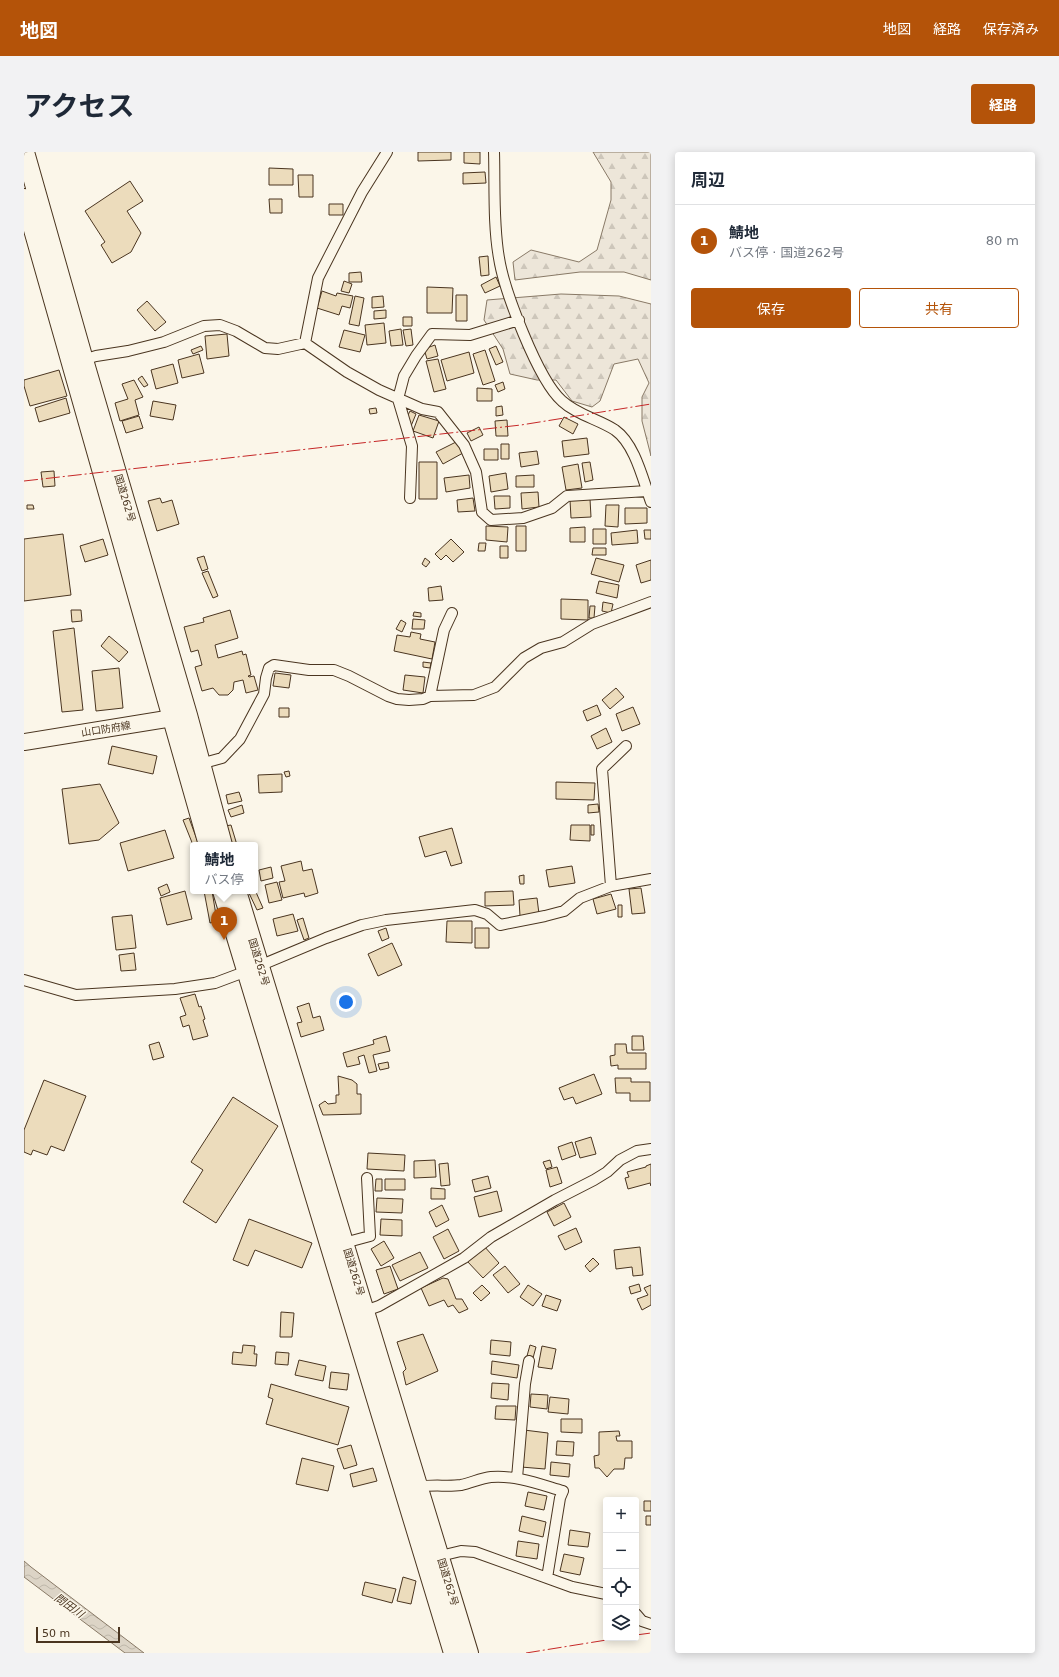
<!DOCTYPE html>
<html lang="ja">
<meta charset="utf-8">
<style>
body{margin:0;font-family:"DejaVu Sans","Noto Sans JP",sans-serif;background:#f2f2f3;color:#1f2937}
.controls{position:absolute;right:12px;bottom:12px;display:grid;overflow:hidden;border-radius:4px;box-shadow:0 2px 10px #0003}
.controls button{width:36px;height:36px;display:grid;place-items:center;padding:0;border:0;border-bottom:1px solid #e0e1e3;background:#fff;color:#1f2937;font:20px sans-serif}
.scale{position:absolute;left:12px;bottom:10px;width:84px;box-sizing:border-box;padding-left:4px;border:2px solid #4a3520;border-top:0;font-size:11px;line-height:14px;white-space:nowrap;color:#4a3520;-webkit-text-stroke:3px #fbf6e9;paint-order:stroke}
.you{position:absolute;left:322px;top:850px;width:14px;height:14px;margin:-10px;border:3px solid #fff;border-radius:50%;background:#1a73e8;box-shadow:0 0 0 6px #1a73e833}
.badge{display:grid;place-items:center;width:26px;height:26px;border-radius:50%;background:#b45309;color:#fff;font-size:13px;font-weight:700}
.pin{position:absolute;translate:-50% -33px;filter:drop-shadow(0 1px 2px #0008)}
.pin::after{content:'';position:absolute;top:21px;width:14px;height:12px;background:inherit;clip-path:polygon(0 0,100% 0,50% 100%)}
.popup{position:absolute;left:166px;top:690px;width:68px;height:52px;box-sizing:border-box;display:grid;place-content:center;border-radius:4px;background:#fff;filter:drop-shadow(0 1px 3px #0005);font-size:13px;white-space:nowrap;color:#747a83}
.popup b{font-size:15px;color:#1f2937}
.popup::after{content:'';position:absolute;left:50%;top:100%;margin-left:-8px;border:8px solid transparent;border-top-color:#fff}
.list{margin:0;padding:0;list-style:none}
h2{display:flex;justify-content:space-between;align-items:center;height:52px;margin:0;padding:0 16px;font-size:17px}
h2 small{font-size:13px;font-weight:400;color:#747a83}
.list li{display:grid;grid-template-columns:26px 1fr auto;gap:12px;align-items:center;box-sizing:border-box;height:72px;padding:0 16px;border-top:1px solid #e0e1e3}
.list b{display:block;font-size:15px;white-space:nowrap}
.list p{margin:0;font-size:13px;white-space:nowrap;color:#747a83}
.list em{font-size:13px;font-style:normal;color:#747a83}
.actions{display:flex;gap:8px;padding:12px 16px}
.actions a{flex:1;padding:9px 0;border:1px solid #b45309;border-radius:4px;text-align:center;font-size:14px;color:#b45309}
.actions .main{background:#b45309;color:#fff}
.icon{flex:none;width:22px;height:22px;fill:none;stroke:currentColor;stroke-width:2;stroke-linecap:round;stroke-linejoin:round}
.map{position:relative;flex:none;width:627px;height:1501px;overflow:hidden;border-radius:4px}
header{display:flex;align-items:center;gap:24px;box-sizing:border-box;height:56px;padding:0 20px;background:#b45309;color:#fff}
header strong{font-size:19px}
nav{display:flex;gap:22px;margin-inline-start:auto;font-size:14px}
.intro{display:flex;align-items:center;justify-content:space-between;box-sizing:border-box;height:96px;padding:0 24px}
h1{margin:0;font-size:28px}
.button{padding:10px 18px;border-radius:4px;background:#b45309;color:#fff;font-size:14px;font-weight:700}
main{display:flex;gap:24px;padding:0 24px}
aside{flex:1;background:#fff;border-radius:4px;box-shadow:0 2px 10px #0003}
.map>svg:first-child{display:block}
</style>
<header>
<strong>地図</strong>
<nav><a>地図</a><a>経路</a><a>保存済み</a></nav>
</header>
<div class="intro"><h1>アクセス</h1><a class="button">経路</a></div>
<main>
<div class="map">
<svg width="627" height="1501" viewBox="0 0 627 1501">
<defs>
<pattern id="forest-firs" width="22" height="20" patternUnits="userSpaceOnUse"><rect width="22" height="20" fill="#ede6d9"/><path d="M5 1l3.5 6h-7zM16 11l3.5 6h-7z" fill="#cdc6ba"/></pattern>
<pattern id="water-waves" width="16" height="10" patternUnits="userSpaceOnUse"><rect width="16" height="10" fill="#dcd4c6"/><path d="M0 5q4-4 8 0t8 0" fill="none" stroke="#beb7aa"/></pattern>
</defs>
<rect width="100%" height="100%" fill="#fbf6e9"/>
<path fill="url(#forest-firs)" stroke="#887966" d="M569,0h58v128l-27,-8h-44l-65,8 -2,-18 18,-12 48,12 18,-12 14,-50v-18z
M537,142l58,2 32,8v152l-9,-35v-24l7,-14 -11,-24 -24,5 -14,37 -8,6 -20,-6 -16,-21h-19l-27,-6 -7,-25 -19,-29 3,-20z"/>
<path fill="url(#water-waves)" stroke="#887966" d="M0,1409l7,6 113,86h-19l-101,-76z"/>
<path fill="#ecdcbc" stroke="#4a3520" d="M394,0h33v8l-33,1z
M440,0h16v12l-16,-1z
M245,16l24,1v16h-24z
M461,20l1,11 -23,1v-11z
M274,23h15v22h-14z
M106,29l13,20 -16,10 14,22 -10,19 -19,11 -11,-18 4,-3 -20,-31z
M245,47h13v14h-12z
M305,52h14v11h-14z
M464,104l1,19 -8,1 -2,-19z
M337,120l1,10h-13v-9z
M472,125l4,9 -15,7 -4,-8z
M320,129l8,3 -3,9 -8,-2z
M403,135l26,1 -1,25h-25z
M298,139l14,5 1,-3 16,3 -3,12 -8,-2 -3,9 -22,-7z
M432,143h11v26h-11z
M331,144l9,2 -5,28 -10,-2z
M359,144l1,11 -12,1v-11z
M123,149l19,21 -11,9 -18,-21z
M362,158v8l-12,1v-8z
M379,165h9v9h-9z
M360,171l2,20 -19,2 -2,-20z
M377,177l2,16 -12,1 -2,-15z
M387,177l2,16 -7,1 -3,-16z
M320,178l21,5 -5,17 -21,-5z
M203,182l2,22 -22,3 -2,-23z
M411,193l3,11 -11,3 -3,-10z
M177,194l2,4 -10,4 -2,-4z
M472,194l7,16 -7,3 -7,-16z
M461,198l10,31 -12,4 -10,-31z
M445,200l5,21 -27,8 -6,-21z
M175,202l5,19 -22,5 -4,-18z
M414,207l8,30 -12,3 -8,-31z
M149,212l5,19 -22,6 -5,-19z
M35,218l8,26 -37,10 -6,-20v-6z
M118,224l6,9 -4,2 -6,-8z
M110,228l9,17 -8,3 4,15 -19,6 -5,-18 13,-4 -6,-15z
M479,230l2,7 -7,3 -3,-7z
M453,236l15,1v12h-15z
M42,246l4,15 -31,9 -4,-14z
M129,249l23,4 -3,15 -23,-4z
M478,254l1,9 -7,1v-9z
M352,256l1,5 -7,1 -1,-5z
M386,259l6,3 -5,12 -5,-7z
M395,263l20,6 -6,17 -20,-7z
M115,264l4,12 -17,5 -4,-12z
M540,265l14,7 -5,10 -14,-8z
M483,268l1,16h-12l-1,-15z
M455,275l4,8 -12,6 -4,-8z
M563,286l2,16 -25,3 -2,-16z
M432,290l7,11 -20,11 -7,-12z
M477,292h8v15h-8z
M460,297h14v11h-14z
M513,299l2,13 -18,3 -2,-14z
M395,310h18v37h-18z
M566,310l3,18 -8,2 -3,-19z
M554,312l4,24 -16,2 -4,-23z
M30,319l1,15 -12,1 -2,-15z
M482,321l2,16 -17,3 -2,-16z
M445,323l1,13 -24,4 -2,-14z
M510,323v12h-18v-11z
M514,340l1,15 -17,2 -1,-16z
M470,344h16v12l-15,1z
M136,346l2,5 10,-3 7,24 -22,7 -9,-30z
M449,346l2,13 -17,1 -1,-12z
M566,347l1,18 -20,1 -1,-18z
M3,353h6l1,4h-7z
M582,353h13l-1,22 -13,-1z
M601,356h22v15l-22,1z
M462,374l22,1 -1,15 -21,-2z
M492,374h10v25h-10z
M561,375v15h-15v-14z
M569,377h13v15h-13z
M613,378l1,13 -26,2 -1,-12z
M620,378h7v9h-6z
M39,382l8,61 -47,6v-62z
M79,387l5,16 -23,7 -5,-16z
M427,387l13,13 -11,10 -7,-7 -5,5 -6,-6z
M455,391h7l-1,8h-7z
M476,394h8v12h-8z
M569,396h13v7h-14z
M180,404l4,13 -6,2 -5,-13z
M401,406l5,4 -4,5 -4,-3z
M572,406l28,7 -5,17 -28,-8z
M627,408v20l-10,3 -5,-18z
M184,419l10,25 -5,2 -11,-25z
M575,429l20,4 -2,13 -21,-5z
M417,434l2,14 -14,1 -1,-13z
M537,447l27,1v20l-27,-1z
M579,450l10,2 -2,9 -9,-2z
M566,454h5l-1,12h-5z
M47,458h10l1,11 -10,1z
M206,458l8,28 -23,7 3,13 24,-7 1,4 3,-1 5,21 -3,1 1,1 5,-1 4,14 -12,3 -3,-13 -9,2 -1,8 -5,5h-9l-6,-7 -11,3 -7,-24 7,-2 -4,-15 -7,2 -7,-25 20,-5 -1,-4z
M390,460l7,1v4l-8,-1z
M389,467l12,1 -1,9h-12z
M377,468l5,3 -4,9 -6,-3z
M50,476l9,82 -21,2 -9,-81z
M387,480l10,2 -1,5 15,3 -3,17 -38,-8 3,-16 13,2z
M85,484l19,16 -9,10 -18,-16z
M399,510l8,1 -1,5 -7,-1z
M95,516l4,40 -27,3 -4,-40z
M251,521l16,2 -2,13 -16,-2z
M381,523l20,2 -2,16 -20,-3z
M592,536l8,9 -14,12 -8,-9z
M573,553l4,10 -14,6 -4,-10z
M609,555l7,17 -18,7 -6,-17z
M255,556h10v9h-10z
M582,576l6,14 -15,7 -6,-13z
M88,594l45,10 -4,18 -45,-10z
M265,619l1,5 -4,1 -2,-5z
M258,622v18l-23,1 -1,-18z
M532,630l39,1 -1,17 -38,-1z
M76,632l19,39 -20,17 -30,4 -7,-55z
M215,640l3,9 -14,3 -2,-9z
M574,652l1,8 -11,1v-8z
M218,653l2,8 -13,4 -3,-7z
M165,666l7,19 3,8h-6l-10,-25z
M207,673l6,20h-7l-5,-19z
M547,673h19v16l-20,-1z
M567,673h3v10h-3z
M428,676l10,35 -11,3 -5,-15 -21,6 -6,-20z
M141,678l9,28 -46,13 -8,-28z
M277,709l2,10 9,-2 6,24 -13,4 -1,-4 -21,5 -4,-16 6,-1 -4,-15z
M548,714l3,17 -26,4 -3,-17z
M247,715l2,11 -12,3 -2,-11z
M500,723v9h-4l-1,-8z
M253,730l5,18 -13,3 -4,-18z
M143,732l3,8 -9,4 -3,-8z
M617,736l4,25 -13,1 -3,-25z
M231,738l8,18 -6,2 -9,-19h7z
M161,739l7,28 -25,6 -7,-27z
M180,739h8l5,30 -7,2z
M489,739l1,14 -29,1v-14z
M587,742l5,15 -19,5 -4,-15z
M513,746l2,16 -19,2 -1,-16z
M594,753h4v12h-4z
M269,762l5,17 -21,5 -4,-17z
M108,763l4,33 -20,2 -4,-33z
M279,766l6,20 -5,2 -7,-20z
M423,769h25v22l-26,-1z
M362,776l3,10 -7,3 -4,-10z
M451,776h14v20h-14z
M368,791l10,22 -24,11 -10,-22z
M110,801l2,17 -15,1 -2,-16z
M171,842l4,13 2,-1 4,13 -2,1 5,16 -15,4 -4,-15 -6,2 -3,-10 6,-2 -6,-17z
M285,851l4,15 7,-2 4,14 -23,7 -4,-14 5,-1 -5,-15z
M362,884l4,15 -17,4 4,16 -8,2 -5,-18 -6,2 2,7 -13,3 -4,-14 31,-9 -1,-4z
M608,884h11l1,14h-12z
M135,890l5,15 -11,3 -4,-15z
M591,892h11l1,9h19v16h-28v-4l-7,1 -1,-10 5,-1z
M364,910l1,6 -9,2 -2,-6z
M570,922l8,20 -26,10 -3,-7 -9,3 -5,-12z
M314,924l14,4 5,4v10h4v20l-38,1 -4,-10 6,-4 3,3 8,-1v-8h3z
M591,926h16v4h19v19h-20v-8h-14z
M20,928l42,16 -22,55 -13,-5 -4,9 -14,-5 -2,5 -7,-3v-22z
M209,945l45,29 -62,97 -33,-21 20,-32 -12,-8z
M567,985l5,17 -16,4 -5,-16z
M548,990l4,13 -14,5 -4,-13z
M344,1001l37,2 -1,16 -37,-2z
M411,1008l1,17 -22,1v-17z
M526,1008l2,7 -6,2 -3,-7z
M424,1011l2,22 -9,1 -2,-22z
M627,1012v22l-1,-3 -22,6 -3,-11 4,-1 -2,-5 19,-5v-1z
M533,1015l5,16 -12,4 -4,-17z
M464,1024l3,12 -16,4 -3,-12z
M352,1027h6v12h-7z
M361,1027h20v11h-20z
M407,1036l14,1v10h-14z
M473,1039l5,20 -23,6 -5,-20z
M353,1046l26,1 -1,14 -26,-1z
M540,1051l7,14 -17,9 -7,-14z
M418,1053l7,15 -13,7 -7,-15z
M225,1067l63,24 -10,25 -47,-18 -7,16 -15,-6z
M357,1067l21,1v16l-22,-1z
M552,1076l6,14 -17,8 -7,-14z
M424,1077l11,22 -15,8 -11,-22z
M360,1089l10,17 -13,8 -10,-17z
M460,1094l15,17 -16,15 -16,-17z
M616,1095l3,28 -10,1 -1,-9 -16,2 -2,-19z
M396,1100l8,16 -28,13 -8,-16z
M569,1106l6,6 -9,8 -5,-6z
M366,1114l8,23 -14,5 -8,-24z
M481,1114l15,18 -12,9 -15,-18z
M419,1126l5,1 8,20h6l6,10 -9,4 -6,-8 -5,2 -4,-7 -15,6 -8,-18z
M615,1132l2,7 -10,3 -2,-7z
M458,1133l8,8 -9,8 -8,-8z
M504,1133l14,9 -9,12 -13,-9z
M627,1133v20l-9,5 -5,-11 11,-4 -4,-7z
M522,1143l15,5 -4,11 -15,-5z
M257,1160l13,1 -2,24h-12z
M399,1182l15,37 -32,14 -3,-13 3,-3 -9,-27z
M467,1188l20,2 -1,14 -20,-2z
M219,1193l12,1 -1,8h3l-1,12 -24,-2 1,-12 9,1z
M506,1193l6,2 -3,11 -6,-2z
M518,1194l14,3 -4,20 -14,-2z
M252,1200l13,1 -1,12 -13,-1z
M275,1208l27,6 -3,15 -28,-6z
M468,1209l27,4 -2,13 -26,-4z
M307,1220l18,2 -2,16 -18,-2z
M468,1231l17,1 -1,16 -17,-2z
M247,1232l78,23 -11,38 -72,-21 7,-25 -5,-2z
M507,1242l17,1 -1,14 -17,-2z
M526,1245l19,2 -1,15 -20,-2z
M472,1254h20l-1,14 -20,-1z
M537,1267h21v14l-21,-1z
M500,1278l24,3 -3,36 -24,-2z
M595,1279l1,5h-4l1,5h15v17h-7l-1,11h-10l-7,8 -8,-9h-4l-1,-12 5,-1v-23z
M533,1289l17,1 -1,14 -17,-1z
M327,1293l6,20 -13,4 -7,-20z
M278,1306l32,8 -6,25 -32,-7z
M527,1310l19,2 -1,13 -19,-2z
M349,1316l4,13 -24,6 -3,-13z
M504,1340l19,4 -3,14 -19,-4z
M620,1349h7v10h-7z
M498,1364l24,6 -3,15 -24,-6z
M622,1364h5v9h-5z
M546,1378l20,3 -2,14 -20,-2z
M494,1389l21,3 -2,15 -21,-3z
M540,1402l20,4 -4,17 -20,-4z
M379,1425l13,4 -5,23 -14,-3z
M341,1430l31,7 -4,14 -30,-8z"/>
<g fill="none" stroke-linecap="round" stroke-linejoin="round">
<g stroke="#4a3520" stroke-width="12">
<path id="street" d="M470,0c1,34 -1,73 5,106 5,32 39,122 63,143 15,14 36,18 53,29 20,14 28,50 36,72
M281,191l13,-65 44,-86 25,-40
M55,209l17,-5 32,-5 36,-9 40,-16 16,-1 16,6 29,17 13,1 27,-6 42,29 32,18 43,19 16,3 26,33 12,27 6,40 9,8 32,-2 29,-10 15,-12 80,-5
M386,346l2,-52 -14,-47 6,-23 12,-20 16,-22 38,1 49,-15
M406,544l14,-66 8,-17
M176,612l22,-6 18,-19 24,-45 2,-16 3,-10 5,-3 35,5h25l15,6 39,20 9,3 12,1 14,-1 7,-3 44,-1 21,-8 29,-29 17,-10 22,-6 29,-18 59,-22
M587,734l-9,-117 24,-23
M0,828l52,15 99,-6 40,-6 32,-12 79,-33 36,-13 24,-5 89,-10 12,4 13,11 45,-9 19,-5 16,-13 31,-12 40,-7
M320,1091l26,-7 -3,-58
M338,1160l17,-6 85,-48 27,-21 64,-37 39,-20 13,-8 13,-12 17,-9 14,-2
M493,1326l8,-94 4,-23
M395,1335c14,-3 28,0 42,-2 10,-2 20,-7 30,-8 25,-2 48,7 72,14l-3,7 -13,80
M416,1404l21,-5 14,1 97,35 34,7
M612,1462l6,7 9,3"/>
</g>
<g stroke="#4a3520" stroke-width="18">
<path id="primary" d="M0,590l161,-26"/>
</g>
<g stroke="#4a3520" stroke-width="20">
<path id="highway" d="M1,0l59,208 104,355 35,130
M0,46l184,647
M198,739l231,762
M213,739l232,762"/>
</g>
<use href="#street" stroke="#fbf6e9" stroke-width="10"/>
<use href="#primary" stroke="#fbf6e9" stroke-width="16"/>
<use href="#highway" stroke="#fbf6e9" stroke-width="18"/>
<path stroke="#c62828" stroke-width="1" stroke-dasharray="14 3 2 3" stroke-linecap="butt" d="M0,329l497,-56 130,-21
M612,1483l15,-2
M502,1501l93,-15"/>
</g>
<g text-anchor="middle" dominant-baseline="central" stroke-width="3" stroke-linejoin="round" paint-order="stroke">
<g font-size="10" fill="#4a3520" stroke="#fbf6e9">
<text transform="translate(101 346) rotate(73)">国道262号</text>
<text transform="translate(82 577) rotate(-9)">山口防府線</text>
<text transform="translate(235 810) rotate(73)">国道262号</text>
<text transform="translate(330 1120) rotate(73)">国道262号</text>
<text transform="translate(424 1430) rotate(73)">国道262号</text>
</g>
<g font-size="11" font-style="italic" fill="#4a3520" stroke="#fbf6e9">
<text transform="translate(45 1454) rotate(36)">問田川</text>
</g>
</g>
</svg>
<div class="controls">
<button>+</button>
<button>−</button>
<button><svg class="icon" aria-label="locate" viewBox="0 0 24 24"><circle cx="12" cy="12" r="6"/><path d="M12 2v4M12 18v4M2 12h4M18 12h4"/></svg></button>
<button><svg class="icon" aria-label="layers" viewBox="0 0 24 24"><path d="M12 4l9 5-9 5-9-5zM3 14l9 5 9-5"/></svg></button>
</div>
<div class="scale">50 m</div>
<div class="you"></div>
<div class="pin badge" style="left:200px;top:788px">1</div>
<div class="popup"><b>鯖地</b>バス停</div>
</div>
<aside>
<h2>周辺<small></small></h2>
<ul class="list">
<li><span class="badge">1</span><div><b>鯖地</b><p>バス停 · 国道262号</p></div><em>80 m</em></li>
</ul>
<div class="actions"><a class="main">保存</a><a>共有</a></div>
</aside>
</main>
